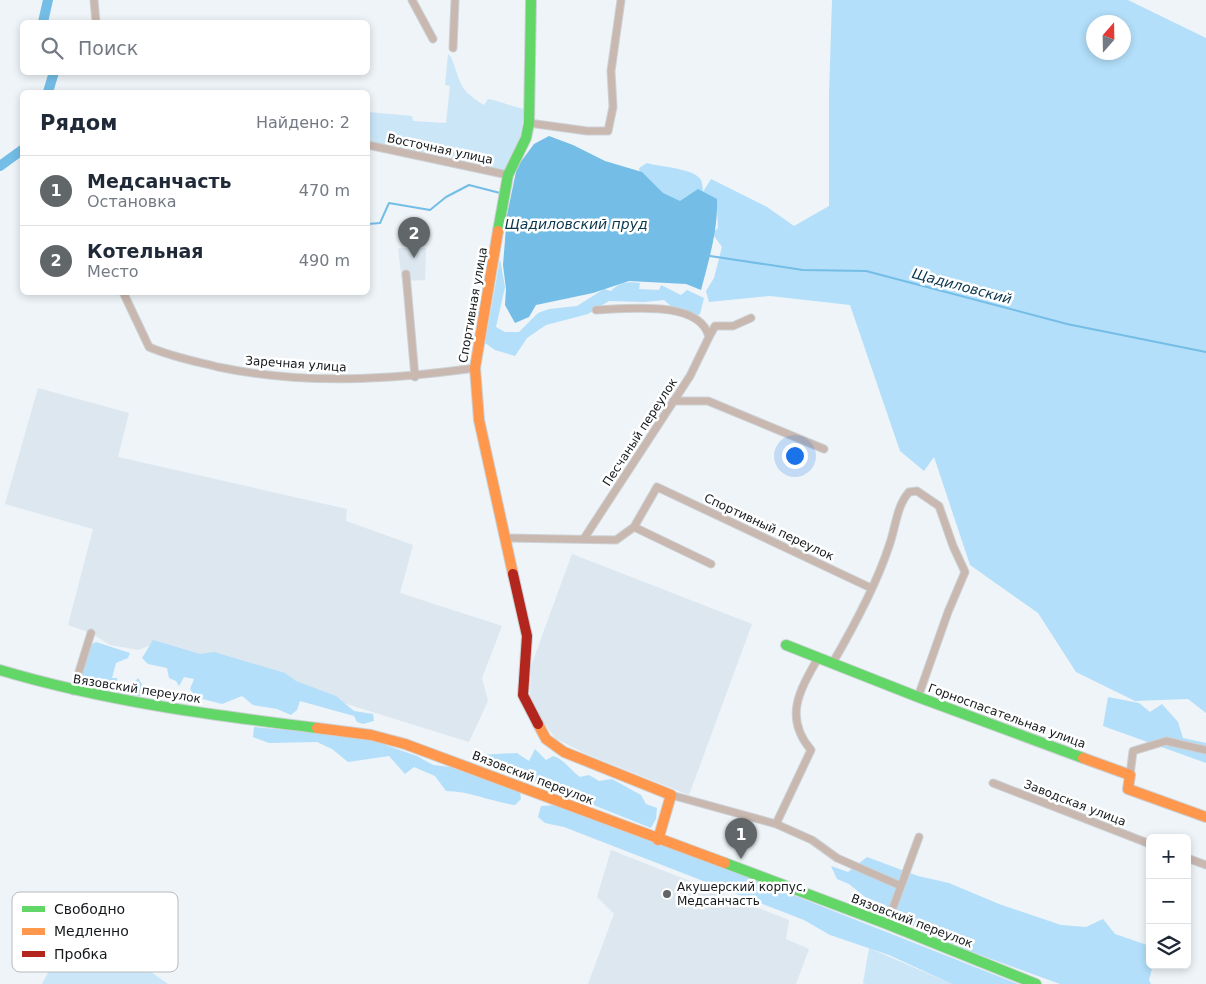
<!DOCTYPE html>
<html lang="ru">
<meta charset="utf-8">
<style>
body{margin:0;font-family:"DejaVu Sans",sans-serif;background:#f2f2f3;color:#1f2937}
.controls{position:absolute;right:15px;bottom:15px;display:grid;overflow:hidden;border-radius:8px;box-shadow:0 2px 8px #0003}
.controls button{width:45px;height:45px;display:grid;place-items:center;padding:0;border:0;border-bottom:1px solid #e0e1e3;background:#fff;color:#1f2937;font:25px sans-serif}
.compass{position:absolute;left:1086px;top:15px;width:45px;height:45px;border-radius:50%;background:#fff;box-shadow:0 2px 8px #0003;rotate:20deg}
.you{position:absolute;left:794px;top:455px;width:18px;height:18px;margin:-12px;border:4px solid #fff;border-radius:50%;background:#1a73e8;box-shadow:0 0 0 8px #1a73e833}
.badge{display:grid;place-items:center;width:32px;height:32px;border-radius:50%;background:#616668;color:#fff;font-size:16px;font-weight:700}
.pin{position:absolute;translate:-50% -41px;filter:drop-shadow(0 1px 2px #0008)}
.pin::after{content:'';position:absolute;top:26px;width:18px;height:15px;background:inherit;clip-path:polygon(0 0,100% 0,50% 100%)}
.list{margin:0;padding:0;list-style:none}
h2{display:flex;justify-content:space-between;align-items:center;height:65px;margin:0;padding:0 20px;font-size:21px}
h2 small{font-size:16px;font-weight:400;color:#747a83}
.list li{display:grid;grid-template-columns:32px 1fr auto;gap:15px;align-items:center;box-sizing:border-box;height:70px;padding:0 20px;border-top:1px solid #e0e1e3}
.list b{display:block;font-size:19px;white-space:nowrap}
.list p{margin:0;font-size:16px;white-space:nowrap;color:#747a83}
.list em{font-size:16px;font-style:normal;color:#747a83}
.icon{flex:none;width:28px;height:28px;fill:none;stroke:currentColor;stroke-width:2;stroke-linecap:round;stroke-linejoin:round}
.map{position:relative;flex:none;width:1206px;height:984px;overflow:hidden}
.search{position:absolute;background:#fff;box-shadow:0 2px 8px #0003;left:20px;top:20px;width:350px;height:55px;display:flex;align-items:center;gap:12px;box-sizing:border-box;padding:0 18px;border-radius:8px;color:#747a83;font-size:19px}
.panel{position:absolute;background:#fff;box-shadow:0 2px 8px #0003;left:20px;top:90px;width:350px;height:205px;border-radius:8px}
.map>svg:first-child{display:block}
</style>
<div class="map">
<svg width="1206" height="984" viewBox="0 0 1206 984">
<rect width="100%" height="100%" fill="#eef4f8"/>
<path fill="#dce7ef" d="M398,248h28l-1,32 -23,1z
M38,388l91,25 -11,44 229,52 -1,12 67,24 -13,48 102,33 -20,52 6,23 -19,41 -316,-98 -14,6 -29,-5 -19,-12 -23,-8 25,-96 -88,-25z
M572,554l180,70 -63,171 -105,-42 -29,-15 -25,-34 1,-38z
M611,850l178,70 -3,19 23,10 -13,35h-208l26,-70 -17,-17z"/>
<path fill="#cbe6f7" d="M448,54l3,3c11,27 6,31 33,48l4,-6c14,2 23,8 37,10l-5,28 -16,33 -136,-29v-29l44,4 1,5 33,2 4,-37 -5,-1z
M89,928l79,56h-126l9,-17z
M869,948l83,36h-86l-3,-1z"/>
<path fill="#b3dffa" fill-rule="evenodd" d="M832,0h296l78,38v675l-18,-14 -53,2 -59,-29 -38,-59 -68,-48 -36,-108 -10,14 -24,-20 -50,-146 -80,-9 -61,6 -3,-11 8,-13 8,-31 -10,-14 6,-5 -1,-17 -28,-4 -47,-22 -3,-17 8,-5c13,4 47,5 54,17 1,2 2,9 2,12l8,-13 56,28 27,19 35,-20v-111zM1094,22h30v30h-30z
M500,259l5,28 -9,40 9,5h14l19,-19 11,-4 28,-3 27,-17 7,2c8,-9 17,-10 29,-8l-1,6 20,1 2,-5 20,10 6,-5 17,8 -4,16 -6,2 -20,-7 -10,-9 -20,2 -35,-1 -21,13 -42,11 -19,13 -12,18 -20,-6 -10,-7z
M153,640l47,14 14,-2 71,21 11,8 40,15 18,15 19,3 1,7 -11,3 -6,-2 -3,-6 -54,-15 -3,9 -6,5 -14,-6 -24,-4 -11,-9 -20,8 -27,-7 -5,-8 4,-10 -10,-2 -5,9 -3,-5 -7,-3 -2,-10 -19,-4 -6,-6z
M96,642l34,11 -2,5 -12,5 -4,15h5l1,8h13l7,-8 8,13 6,4c-13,3 -32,-1 -46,-3l-6,-5 -9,4 -13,-11 11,-34z
M1108,697l31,6 11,9 12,-8 16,18 5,16 23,5v20l-103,-37z
M254,727l108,10 55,19 16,9 17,2 70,25 1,7 -6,6c-23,-3 -45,-14 -69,-14l-11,-15 -21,-9 -9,7 -16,-18 -41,6 -16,-13 -15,-7 -48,1 -16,-6z
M535,749l11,11 7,-4c11,3 17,14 27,21l9,-2 10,6 13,-2 29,16 5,9 11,4 -1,11 -5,9 -153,-61 -19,-12 38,-2 12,8z
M557,805l56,19 7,6 110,40 288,114h-66l-63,-29 -59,-20 -26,-15 -240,-93 -19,-4 -7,-6 3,-11z
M867,857l51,19 31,7 50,21 62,21 25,2 17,-8 12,15 35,12v19h3l-4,15 2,4h-91l-121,-44 -31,-17 -25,-19 -18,-7 -16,-13 -12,-5 -6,-13 17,6z"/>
<path fill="#74bde6" d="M549,136l24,9 32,16 37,11 21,21 17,8 18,-12 19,10c1,31 -8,61 -16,91l-15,-6 -57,-3 -36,12 -57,12 -7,12 -14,6 -10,-18 1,-16 -3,-24 4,-50 10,-48 17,-23z"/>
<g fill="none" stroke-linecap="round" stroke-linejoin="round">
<path stroke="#74bde6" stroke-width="2" d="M368,224l12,-1 9,-20 41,7 16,-13 23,-12 31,8
M710,256l93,14 63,1 201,53 139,28"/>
<path stroke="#74bde6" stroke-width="10" d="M43,22l5,-22
M48,92l6,-20
M0,166l22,-16"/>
<g stroke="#ccd1d4" stroke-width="9">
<path id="street" d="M94,0l2,22
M412,0l21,39
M453,48l2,-48
M529,123l58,8h21l5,-24 -2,-36 10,-71
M368,145l140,30
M406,274l9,103
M123,292l26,55c23,10 45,14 69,20 86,18 170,13 257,1
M596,310c30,-1 104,-11 113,27l6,-11h18l18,-8
M673,401h35l116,48
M634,527l77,37
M585,537l105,-161 19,-39
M506,538l110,2 18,-13 23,-40 214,101
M832,664c21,-36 44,-78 57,-118 7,-19 7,-39 20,-54l8,-1 22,15 14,40 12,26 -17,40 -30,85
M73,691l18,-58
M1130,775l3,-24 33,-10 40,9
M993,783l157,61
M671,795l105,29 36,16 25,18 64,28 -14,38
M776,824l35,-74c-28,-33 -11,-60 7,-92
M1187,858l19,7
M901,886l18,-49"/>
</g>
<g stroke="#ccd1d4" stroke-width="12">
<path id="fast" d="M498,231l10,-56 18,-37 3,-15 2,-123
M786,645l132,52 165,61
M0,670c104,31 210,45 317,58
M725,863l162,61 149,60"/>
</g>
<g stroke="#ccd1d4" stroke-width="12">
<path id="slow" d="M498,231l-23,137 4,52 34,154
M538,724l8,15 18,13 107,43 -13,45
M317,728l54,7 34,9 320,119
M1083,758l47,17 -2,14 78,28"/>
</g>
<g stroke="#ccd1d4" stroke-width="12">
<path id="jam" d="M513,574l14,62 -4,59 15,29"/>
</g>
<use href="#street" stroke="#c9b8b0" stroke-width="7"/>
<use href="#fast" stroke="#63d668" stroke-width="10"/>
<use href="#slow" stroke="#ff974d" stroke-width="10"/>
<use href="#jam" stroke="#b3261e" stroke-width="10"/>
</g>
<circle fill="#616668" stroke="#fff" stroke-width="2" cx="667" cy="894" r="5"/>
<g text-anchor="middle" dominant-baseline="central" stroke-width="5" stroke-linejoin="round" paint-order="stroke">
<g font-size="12" fill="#15191b" stroke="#fff">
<text transform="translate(440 149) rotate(12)">Восточная улица</text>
<text transform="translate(473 305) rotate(-80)">Спортивная улица</text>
<text transform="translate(296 364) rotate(4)">Заречная улица</text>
<text transform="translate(640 432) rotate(-57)">Песчаный переулок</text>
<text transform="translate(769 527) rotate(25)">Спортивный переулок</text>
<text transform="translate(137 689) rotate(9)">Вязовский переулок</text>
<text transform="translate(1007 716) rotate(20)">Горноспасательная улица</text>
<text transform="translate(533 778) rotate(21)">Вязовский переулок</text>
<text transform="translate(1075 803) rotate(21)">Заводская улица</text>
<text transform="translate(912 921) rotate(21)">Вязовский переулок</text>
</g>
<g font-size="12" fill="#15191b" stroke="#fff" text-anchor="start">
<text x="677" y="887">Акушерский корпус,<tspan x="677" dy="14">Медсанчасть</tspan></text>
</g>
<g font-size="14" font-style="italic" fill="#0a364e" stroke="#fff">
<text x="576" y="224">Щадиловский пруд</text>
<text transform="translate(962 286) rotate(15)">Щадиловский</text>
</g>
</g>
<rect x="12" y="892" width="166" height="80" rx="8" fill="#fff" stroke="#b9babb" stroke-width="1"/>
<rect x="22" y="906" width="23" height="6" fill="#63d668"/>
<rect x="22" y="928" width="23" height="7" fill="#ff974d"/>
<rect x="22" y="951" width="23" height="6" fill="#b3261e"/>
<g font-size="14" fill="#15191b">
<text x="54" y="914">Свободно</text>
<text x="54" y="936">Медленно</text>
<text x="54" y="959">Пробка</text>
</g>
</svg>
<div class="controls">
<button>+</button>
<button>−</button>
<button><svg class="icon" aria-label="layers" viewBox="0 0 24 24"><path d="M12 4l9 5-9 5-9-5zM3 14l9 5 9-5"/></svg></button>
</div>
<svg class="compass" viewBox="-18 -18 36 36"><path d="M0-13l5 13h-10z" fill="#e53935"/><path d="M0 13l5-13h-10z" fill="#747a83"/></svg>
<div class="you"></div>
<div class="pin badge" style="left:741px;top:859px">1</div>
<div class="pin badge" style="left:414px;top:258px">2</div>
<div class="search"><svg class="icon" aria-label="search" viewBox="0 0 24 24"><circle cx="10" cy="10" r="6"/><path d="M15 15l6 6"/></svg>Поиск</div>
<section class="panel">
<h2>Рядом<small>Найдено: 2</small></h2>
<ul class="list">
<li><span class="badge">1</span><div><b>Медсанчасть</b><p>Остановка</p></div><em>470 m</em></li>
<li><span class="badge">2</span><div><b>Котельная</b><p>Место</p></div><em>490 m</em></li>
</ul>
</section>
</div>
